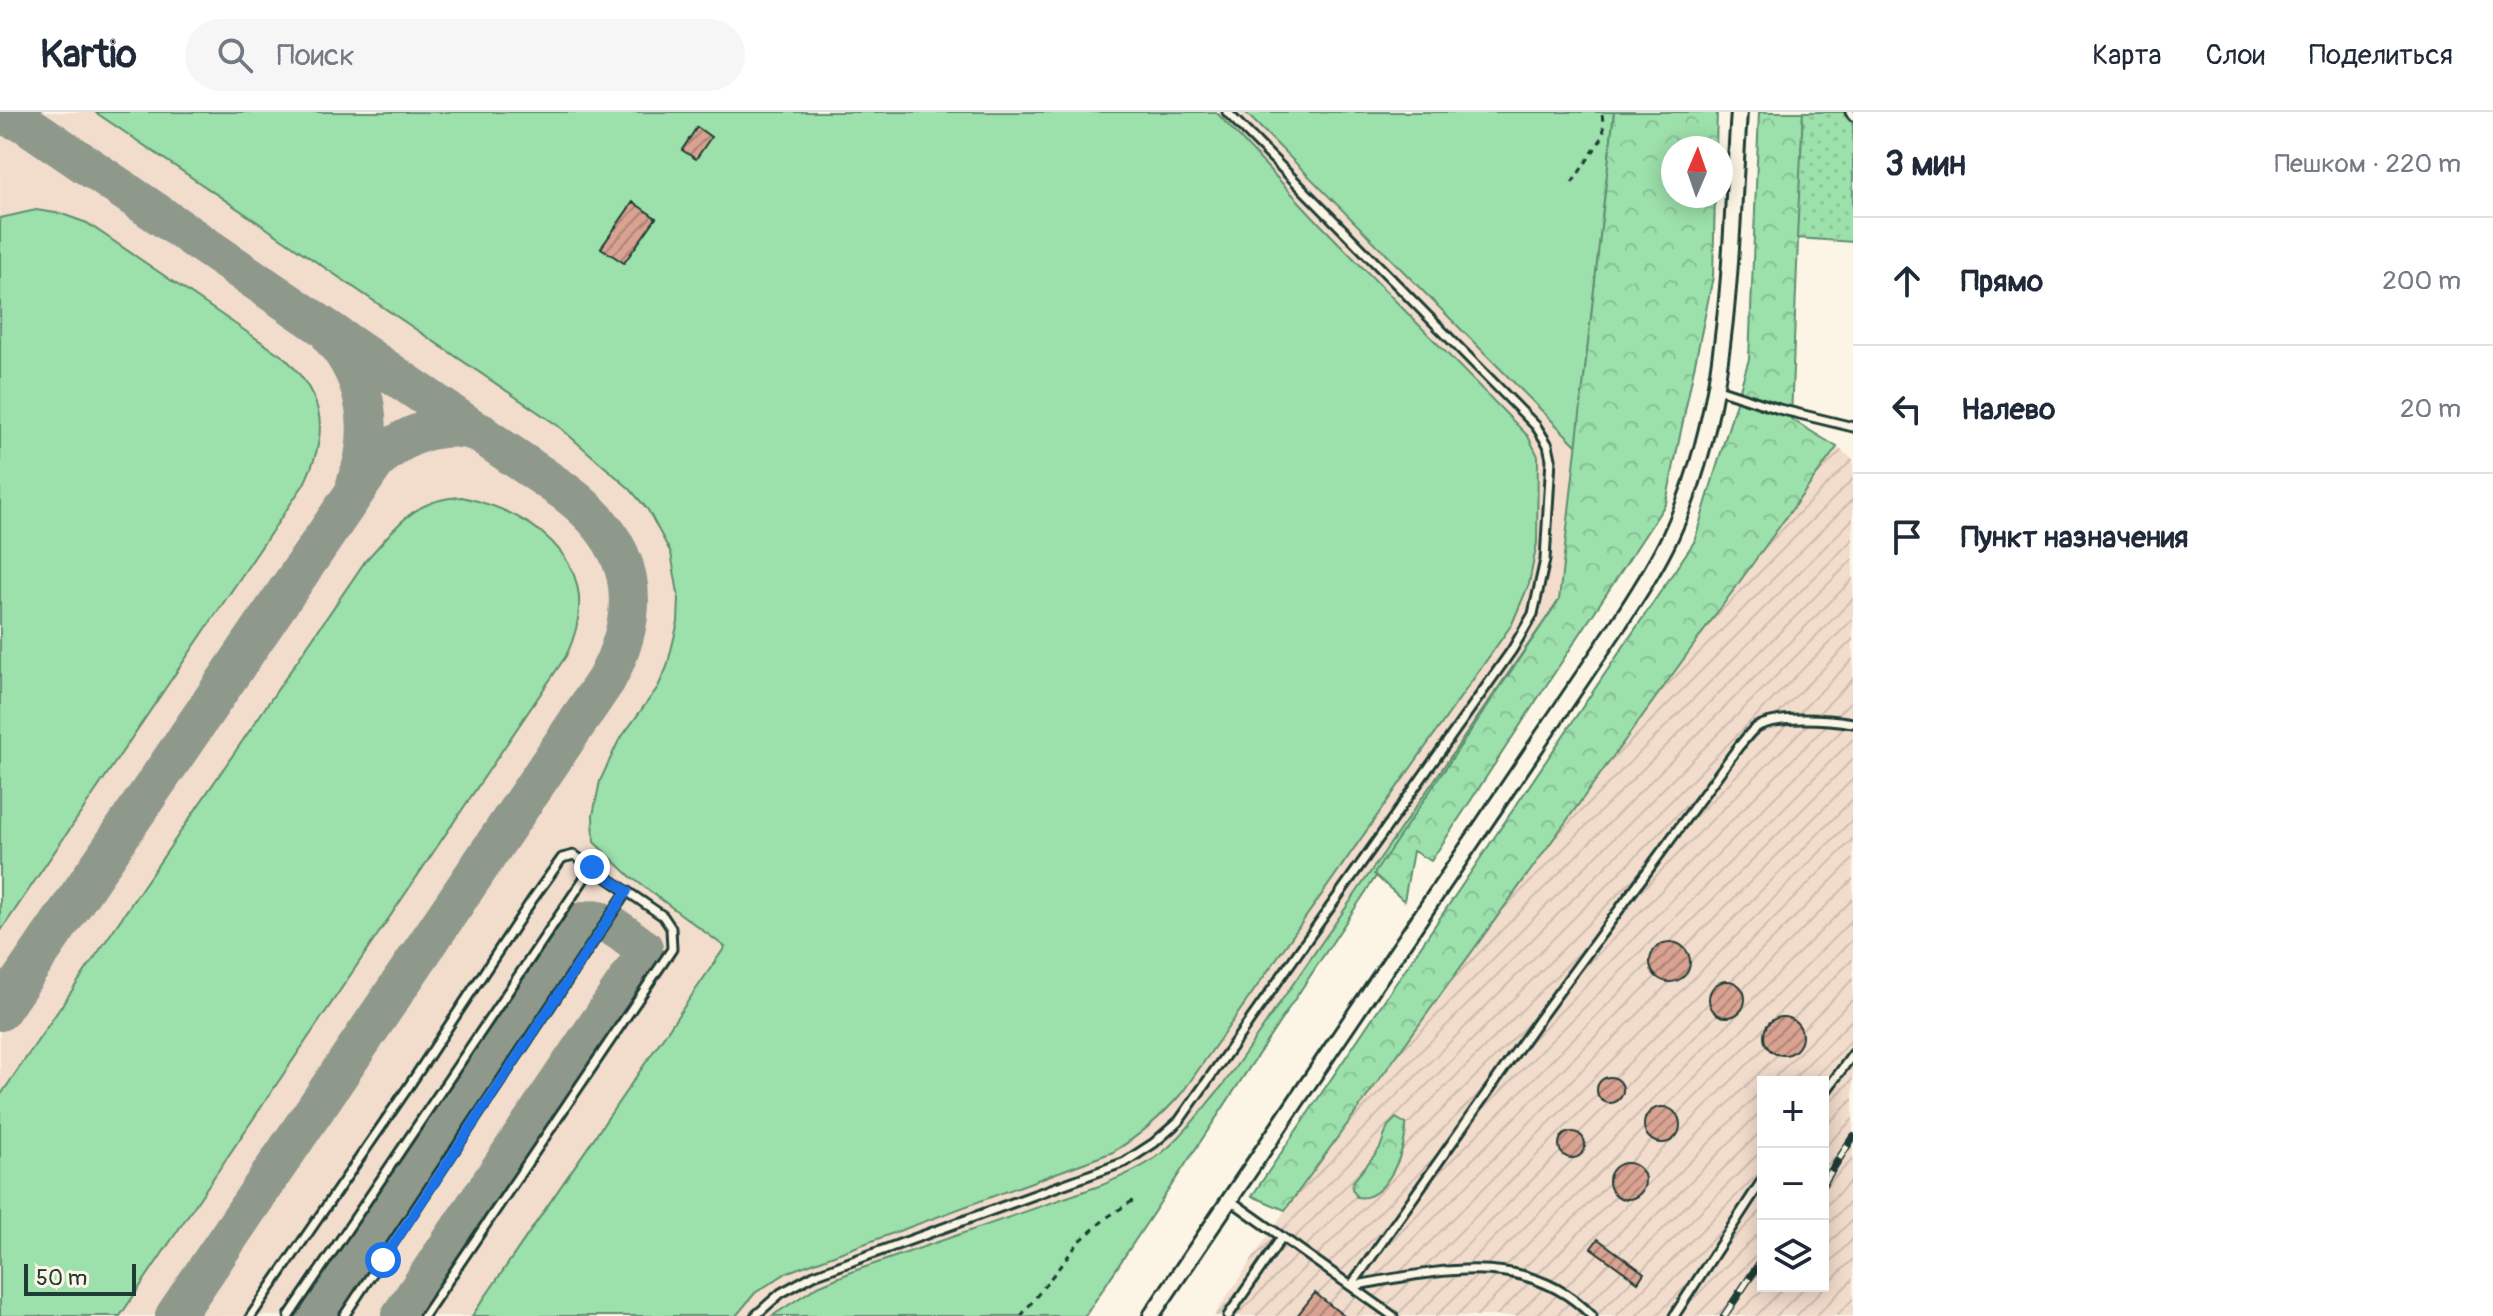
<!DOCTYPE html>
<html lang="ru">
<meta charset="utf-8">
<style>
body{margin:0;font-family:Pangolin,sans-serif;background:#f6f6f7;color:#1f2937}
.controls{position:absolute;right:24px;bottom:24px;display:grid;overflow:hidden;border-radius:0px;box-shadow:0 4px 20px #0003}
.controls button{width:72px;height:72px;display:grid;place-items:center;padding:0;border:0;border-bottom:2px solid #e0e1e3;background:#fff;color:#1f2937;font:40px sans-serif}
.compass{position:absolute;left:1661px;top:24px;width:72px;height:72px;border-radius:50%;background:#fff;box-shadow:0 4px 20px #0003;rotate:2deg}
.scale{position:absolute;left:24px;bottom:20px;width:112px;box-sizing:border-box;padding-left:8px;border:4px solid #1f3d34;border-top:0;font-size:22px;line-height:28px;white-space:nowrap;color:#1f3d34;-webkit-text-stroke:6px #fcf5e5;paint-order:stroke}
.stop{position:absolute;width:24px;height:24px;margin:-18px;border:6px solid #1a73e8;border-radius:50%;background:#fff}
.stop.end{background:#1a73e8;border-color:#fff;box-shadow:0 2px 8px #0008}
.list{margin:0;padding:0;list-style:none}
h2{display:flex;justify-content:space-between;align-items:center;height:104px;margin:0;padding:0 32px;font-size:34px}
h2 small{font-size:26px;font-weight:400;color:#747a83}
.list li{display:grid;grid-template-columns:52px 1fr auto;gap:24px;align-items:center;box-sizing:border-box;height:128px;padding:0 32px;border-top:2px solid #e0e1e3}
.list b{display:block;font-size:30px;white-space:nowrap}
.list em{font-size:26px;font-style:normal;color:#747a83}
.icon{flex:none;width:44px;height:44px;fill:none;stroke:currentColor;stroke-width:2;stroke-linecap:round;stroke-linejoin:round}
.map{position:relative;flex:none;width:1853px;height:1204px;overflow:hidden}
header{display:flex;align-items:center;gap:48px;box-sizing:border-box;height:112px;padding:0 40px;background:#fff;border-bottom:2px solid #e0e1e3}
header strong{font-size:38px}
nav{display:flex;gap:44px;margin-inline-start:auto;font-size:28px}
.search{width:560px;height:72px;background:#f6f6f7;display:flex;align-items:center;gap:20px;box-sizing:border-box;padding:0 28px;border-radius:44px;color:#747a83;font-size:30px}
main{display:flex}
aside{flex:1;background:#fff}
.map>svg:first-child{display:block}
</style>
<header>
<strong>Kartio</strong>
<div class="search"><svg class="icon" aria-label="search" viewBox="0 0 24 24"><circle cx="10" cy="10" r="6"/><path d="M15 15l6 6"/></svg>Поиск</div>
<nav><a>Карта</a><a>Слои</a><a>Поделиться</a></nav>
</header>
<main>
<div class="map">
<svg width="1853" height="1204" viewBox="0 0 1853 1204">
<defs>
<pattern id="industrial-furrows" width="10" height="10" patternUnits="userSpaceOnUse" patternTransform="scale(2)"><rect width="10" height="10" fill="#f2dccc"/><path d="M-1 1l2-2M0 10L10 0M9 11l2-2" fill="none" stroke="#cfbeb0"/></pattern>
<pattern id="forest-crowns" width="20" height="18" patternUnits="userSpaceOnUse" patternTransform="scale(2)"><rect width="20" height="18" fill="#9ce0ab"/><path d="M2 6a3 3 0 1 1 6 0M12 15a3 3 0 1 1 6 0" fill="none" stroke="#86c194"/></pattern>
<pattern id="garden-dots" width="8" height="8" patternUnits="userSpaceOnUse" patternTransform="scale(2)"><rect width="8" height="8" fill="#9ce0ab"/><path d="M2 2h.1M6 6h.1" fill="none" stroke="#86c194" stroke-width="1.8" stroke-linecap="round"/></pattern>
<pattern id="building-hatch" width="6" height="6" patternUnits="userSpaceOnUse" patternTransform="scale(2)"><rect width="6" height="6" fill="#d9a291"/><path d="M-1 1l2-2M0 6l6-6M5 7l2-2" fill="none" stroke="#af8577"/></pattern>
</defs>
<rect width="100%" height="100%" fill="#fcf5e5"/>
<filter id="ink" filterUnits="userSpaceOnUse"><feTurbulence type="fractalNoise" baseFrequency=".0125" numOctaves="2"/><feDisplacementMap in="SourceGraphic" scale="16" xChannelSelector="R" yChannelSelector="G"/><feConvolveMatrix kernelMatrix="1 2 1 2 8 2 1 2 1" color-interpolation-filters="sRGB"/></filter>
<g filter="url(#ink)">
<path fill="#f2dccc" d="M0,0h1614l-55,488 -185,274 -287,442h-1087z"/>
<path fill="url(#industrial-furrows)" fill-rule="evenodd" d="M1837,335l16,12v857h-639l71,-106zM1763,970h60v204h-60z"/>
<path fill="#9ce0ab" stroke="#5e8e70" stroke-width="2" d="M95,0h1121l105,113 207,211 10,20 -1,87 -8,41 -17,40 -330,469c-21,24 -41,42 -69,59l-325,120 -33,21 -19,23h-264l253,-369 -94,-70 -37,-35 -1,-27 7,-34 18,-39 40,-55 9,-20 11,-45 1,-23 -8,-46 -23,-43 -18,-21 -73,-64z
M1245,0h369l-37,334z
M36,98l26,4 25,9 198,135c41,41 44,75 19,126l-304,448v-714z
M462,385c80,18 146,72 104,159l-446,660h-120v-220l366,-536c32,-34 47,-61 96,-63z
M1559,488l-474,716h-313l46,-30 36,-15 248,-86c21,-9 43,-18 61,-33 23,-19 41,-45 60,-67z"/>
<path fill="url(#forest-crowns)" stroke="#5e8e70" stroke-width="2" d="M1614,0h103l-1,36h-43v48h42l-2,81 -47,226 -235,358 -18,-10 -9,50 -30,-27 185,-274z
M1759,0h44l-12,307 46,28 -552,763 -33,-14 442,-654 55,-183z
M1396,1006l10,6c1,24 -20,79 -49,73l-5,-8 1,-7 27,-34 8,-22z"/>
<path fill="url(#garden-dots)" stroke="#5e8e70" stroke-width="2" d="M1803,0h50v130l-56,-4z"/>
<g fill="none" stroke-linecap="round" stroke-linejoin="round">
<path stroke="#8e998c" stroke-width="40" d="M0,2l25,9 539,368c69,51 83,112 42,189l-431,636
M332,226c36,41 44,96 24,146
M0,899l374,-547c26,-29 68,-46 107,-31
M316,1204l265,-393c22,-11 44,13 62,25v10l-242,358"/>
</g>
<path fill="url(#building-hatch)" stroke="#1f3d34" stroke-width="2" d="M697,15l14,10 -15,22 -14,-9z
M633,90l23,16 -32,45 -23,-15z
M1650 850a20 20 0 1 1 40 0a20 20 0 1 1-40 0Z
M1709 887a18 18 0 1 1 36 0a18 18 0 1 1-36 0Z
M1764 924a19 19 0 1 1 38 0a19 19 0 1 1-38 0Z
M1597 978a13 13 0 1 1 26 0a13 13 0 1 1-26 0Z
M1644 1013a18 18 0 1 1 36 0a18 18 0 1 1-36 0Z
M1559 1033a13 13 0 1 1 26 0a13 13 0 1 1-26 0Z
M1609 1069a18 18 0 1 1 36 0a18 18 0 1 1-36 0Z
M1598,1127l46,34 -6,9 -47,-34z
M1315,1181l29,23h-47z"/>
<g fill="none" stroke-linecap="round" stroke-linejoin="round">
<g stroke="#1f3d34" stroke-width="13">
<path id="service" d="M1850,0l3,4
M1715,276l64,21 74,18
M1823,983l30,-41
M1230,1088l163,116
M1351,1174l188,-267 200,-273c5,-5 11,-15 18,-19 20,-12 73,-8 96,-4
M1351,1174c83,-14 175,-39 241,30
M251,1204l156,-227 125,-189 30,-42 12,-3 89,61 8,12 1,21 -248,367
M289,1204l303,-449
M344,1204l283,-425
M755,1204l26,-23 33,-18 311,-113 29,-19 25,-22 333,-471 21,-36 12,-54 6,-101 -3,-14 -12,-19 -309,-314
M1228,1204l54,-79
M1674,1204l89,-137"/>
</g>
<g stroke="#1f3d34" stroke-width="20">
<path id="minor" d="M1151,1204l469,-694c18,-28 36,-55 50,-85 62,-131 59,-283 69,-425"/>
</g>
<path stroke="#1f3d34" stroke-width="3" stroke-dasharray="6 6" stroke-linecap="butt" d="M1572,71l32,-48 -2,-23
M1021,1204l58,-74 27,-24 31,-20"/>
<use href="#service" stroke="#fcf5e5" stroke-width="7"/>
<use href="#minor" stroke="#fcf5e5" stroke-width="14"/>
<g stroke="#1f3d34" stroke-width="8">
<path id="rail" d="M1823,1072l30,-47
M1724,1204l39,-58"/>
</g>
<use href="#rail" stroke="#fcf5e5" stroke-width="5" stroke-dasharray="15" stroke-linecap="butt"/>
</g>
</g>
<g fill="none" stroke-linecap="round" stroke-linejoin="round" filter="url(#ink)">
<path stroke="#1a73e8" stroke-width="10" d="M383,1148l244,-369 -35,-24"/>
</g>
</svg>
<div class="controls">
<button>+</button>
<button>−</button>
<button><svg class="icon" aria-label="layers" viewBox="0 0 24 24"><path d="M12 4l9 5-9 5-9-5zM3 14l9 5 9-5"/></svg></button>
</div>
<svg class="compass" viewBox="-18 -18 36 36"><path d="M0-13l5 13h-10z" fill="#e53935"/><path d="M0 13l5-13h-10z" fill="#747a83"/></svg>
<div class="scale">50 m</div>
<div class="stop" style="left:383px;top:1148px"></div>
<div class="stop end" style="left:592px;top:755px"></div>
</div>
<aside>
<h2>3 мин<small>Пешком · 220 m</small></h2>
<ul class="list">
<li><svg class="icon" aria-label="ahead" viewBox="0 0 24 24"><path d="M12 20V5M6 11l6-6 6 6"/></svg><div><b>Прямо</b></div><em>200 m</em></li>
<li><svg class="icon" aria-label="left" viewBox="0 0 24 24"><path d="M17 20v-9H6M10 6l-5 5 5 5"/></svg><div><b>Налево</b></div><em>20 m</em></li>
<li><svg class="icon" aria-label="arrive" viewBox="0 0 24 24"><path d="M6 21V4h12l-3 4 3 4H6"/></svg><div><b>Пункт назначения</b></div></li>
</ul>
</aside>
</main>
